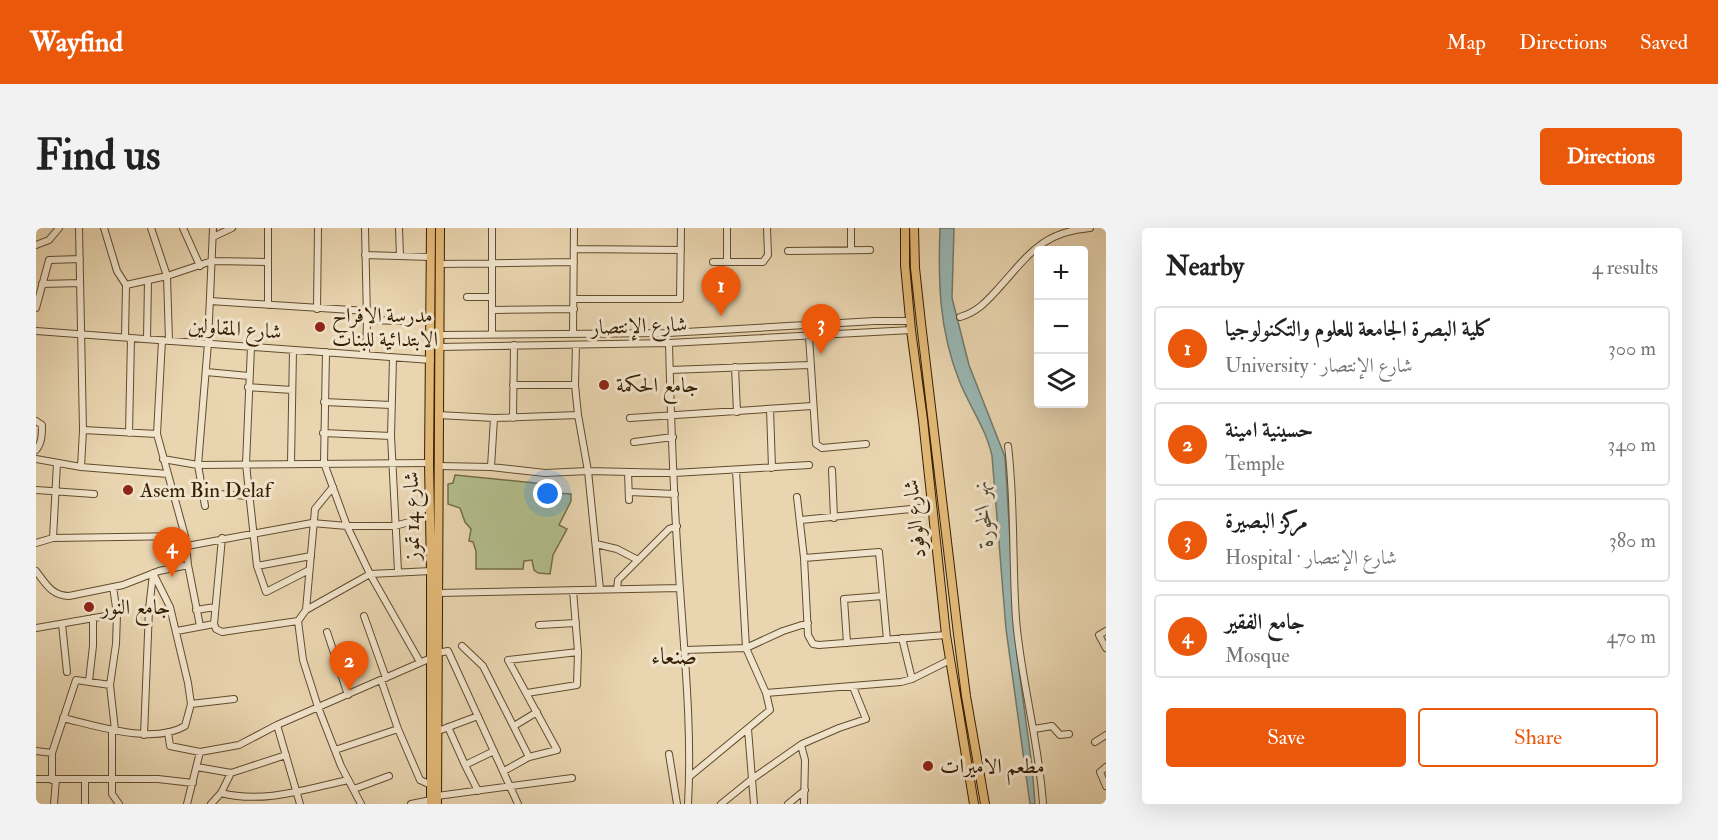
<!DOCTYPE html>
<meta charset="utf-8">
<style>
body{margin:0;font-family:"IM FELL Double Pica",Amiri,serif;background:#f2f2f2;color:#222}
.controls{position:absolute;right:18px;top:18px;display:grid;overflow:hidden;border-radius:6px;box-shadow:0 6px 24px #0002}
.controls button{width:54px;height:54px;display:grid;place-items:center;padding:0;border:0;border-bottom:2px solid #e0e0e0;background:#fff;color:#222;font:30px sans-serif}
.you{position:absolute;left:512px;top:266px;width:21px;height:21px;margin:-15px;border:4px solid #fff;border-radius:50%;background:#1a73e8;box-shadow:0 0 0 9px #1a73e833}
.badge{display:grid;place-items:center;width:39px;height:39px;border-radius:50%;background:#ea580c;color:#fff;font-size:20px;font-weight:700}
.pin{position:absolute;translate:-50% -50px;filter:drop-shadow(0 2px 3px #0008)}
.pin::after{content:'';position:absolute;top:32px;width:21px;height:18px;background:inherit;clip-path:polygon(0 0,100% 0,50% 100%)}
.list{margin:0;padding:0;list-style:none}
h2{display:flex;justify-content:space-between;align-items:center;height:78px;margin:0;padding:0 24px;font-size:26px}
h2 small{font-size:20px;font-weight:400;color:#767676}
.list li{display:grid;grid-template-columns:39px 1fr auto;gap:18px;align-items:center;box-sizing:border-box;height:84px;margin:0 12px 12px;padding:0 12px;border:2px solid #e0e0e0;border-radius:6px}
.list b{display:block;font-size:22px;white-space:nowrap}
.list p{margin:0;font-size:20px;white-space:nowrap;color:#767676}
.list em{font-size:20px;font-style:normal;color:#767676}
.actions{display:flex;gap:12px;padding:18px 24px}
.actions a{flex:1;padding:14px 0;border:2px solid #ea580c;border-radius:6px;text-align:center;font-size:21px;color:#ea580c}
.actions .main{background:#ea580c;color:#fff}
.icon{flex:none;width:33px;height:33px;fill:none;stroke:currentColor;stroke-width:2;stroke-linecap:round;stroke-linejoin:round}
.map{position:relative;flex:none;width:1070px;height:576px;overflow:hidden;border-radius:6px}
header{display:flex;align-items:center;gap:36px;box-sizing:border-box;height:84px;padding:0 30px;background:#ea580c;color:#fff}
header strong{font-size:28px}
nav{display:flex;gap:33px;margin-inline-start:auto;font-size:21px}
.intro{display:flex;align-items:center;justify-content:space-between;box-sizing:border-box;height:144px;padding:0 36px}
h1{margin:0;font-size:42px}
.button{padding:15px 27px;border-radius:6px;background:#ea580c;color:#fff;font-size:21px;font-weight:700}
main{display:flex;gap:36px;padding:0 36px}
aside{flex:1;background:#fff;border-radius:6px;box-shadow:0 6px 24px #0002}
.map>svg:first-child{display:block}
</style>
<header>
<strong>Wayfind</strong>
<nav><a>Map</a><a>Directions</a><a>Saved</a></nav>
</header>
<div class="intro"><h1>Find us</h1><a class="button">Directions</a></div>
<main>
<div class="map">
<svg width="1070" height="576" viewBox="0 0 1070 576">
<rect width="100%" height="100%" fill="#e9d5b0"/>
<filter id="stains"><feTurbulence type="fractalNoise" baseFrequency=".00333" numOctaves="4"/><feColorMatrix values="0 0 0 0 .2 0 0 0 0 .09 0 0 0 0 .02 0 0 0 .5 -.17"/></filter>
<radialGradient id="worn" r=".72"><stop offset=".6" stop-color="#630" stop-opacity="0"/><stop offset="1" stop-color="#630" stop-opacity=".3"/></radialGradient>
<path fill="#b3be8e" stroke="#746e48" stroke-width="1.5" d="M419,247l99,10v8l17,1v7l-12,24 8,4 -14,26 -3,19 -12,-1 -4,-3 -2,-10 -8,1 -1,8h-47v-18l-3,-9 -4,-1 2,-12 -6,-7 -5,-14 -12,-4v-20l5,-1z"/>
<path fill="#99b7b4" stroke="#717a6d" stroke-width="1.5" d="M904,0h14l-2,70 17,67 36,92 12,198 15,111 3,38h-5l-24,-175 -14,-173c-6,-28 -23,-50 -33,-76 -20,-50 -21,-100 -19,-152z"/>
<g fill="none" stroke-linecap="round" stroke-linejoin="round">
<g stroke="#624c2e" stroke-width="8">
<path id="minor" d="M43,0l4,202 -2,37
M68,0l13,43 9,14
M115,0l16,48 2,65
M147,0l17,38
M329,0l2,92 -1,35
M363,0l1,28
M456,0v106
M691,0v34
M177,9l19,-9
M0,17l13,-5 10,-12
M538,21l107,1
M815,22v-22
M752,23l82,-1
M329,27l66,2
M677,34h50l5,-7 -1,-27
M404,36l134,-2
M6,56l38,-1
M431,69h25
M538,71h106l1,-71
M174,73l157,10
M232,77v-77
M0,80l13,-48 31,-1
M281,81l1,-81
M456,82l82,-1
M924,89c17,-5 26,-15 37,-27 31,-34 44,-58 93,-62
M331,92l34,1
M0,103l395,29
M537,106l1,-106
M403,107l229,-2 207,-12h35
M773,108l7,108 6,4 44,-4
M89,109l1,-52 41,-9 45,-15 55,1
M111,111l1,-59
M126,112l-5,94 28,102 3,29 12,61
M633,115c2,82 5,165 11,246 5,72 12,144 8,215
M540,117l-1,40 3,30 10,56 12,118
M215,119l-5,117 11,102 9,26 43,-22
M403,119l230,-4 242,-13
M290,124l-2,111 23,63 23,48 50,88
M357,130l-2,78 7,135
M699,139l2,45
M634,142l139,-5
M170,144l43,4
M477,157h62
M212,159l44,3
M288,174l67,3
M734,181l2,59
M402,187l56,3 84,-3
M477,190l1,-73
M594,190l182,-12
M0,193l6,4c0,9 0,18 -6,25
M47,202l74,4
M93,205l2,-95
M287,205l68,3
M598,214l39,-5
M972,218c7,57 4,115 8,173 5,62 23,122 27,185
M0,231l45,8 87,7
M127,231l35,6 231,-2
M255,235l2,-113
M403,238l52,1 54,6 43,-2 86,2 135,-8
M455,239l3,-49
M796,242l2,48
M592,244l1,28
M0,262l58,4
M593,264l46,2
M167,265l47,3
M761,269l7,61 4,77 5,9 6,1 127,-10
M169,278l-7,-41 10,-122 5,-115
M765,292l130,-13
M17,310l4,-75
M186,310l-8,86 2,5 6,3 76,-11
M0,315l17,-5 132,-2
M560,316l21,5 21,11
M151,318l125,-23 35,3h48l14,-4 21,-18
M768,330l75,-6 8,88
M221,338l54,-10
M0,343c10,13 16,25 33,25l54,-11 36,-14 29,-6
M77,359l4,27 -1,30 -6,41 5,45
M581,361l1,-9 51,-51 8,-3
M403,365l241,-5
M160,382l19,-3
M270,382l9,-101 18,-22
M328,388l22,62
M26,396l5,48
M503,397l37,-2
M0,400l81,-14
M141,403l37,-7
M1070,403l-7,4 7,13
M291,404l21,63
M866,410l10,41
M811,415l-3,-44 39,-3
M426,418l21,20 46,91
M649,422l61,-2 37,-17 25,-8
M401,425l11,-2 70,153
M345,452l17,49 22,51 11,5
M53,453l4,-35v-28
M491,465l50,-8 1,-33 -5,-62
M730,465l135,-11 11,-3 38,-19
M155,476l43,-5
M27,490c34,8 90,27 122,8l6,-22 -3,-21 -18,-76 -17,-34
M241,497l23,79
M478,498l23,-14
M412,499l17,38
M76,501v65l7,10
M712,501l6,75
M998,501l18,-3 8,9 9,-1
M402,503l40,-15
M132,504l2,14 30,6 39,-7 38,-20 154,-67
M108,507l5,-126 4,-35
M1059,514l11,-7
M765,517l4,15 -1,44
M299,522l63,-21
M0,523l16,2
M633,526l8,50
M161,539l34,6 55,-18
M1070,539l-6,5 6,14
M468,543l25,-14 28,-7 -49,-90 70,-8
M653,549l81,-67 -4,-17 -20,-45 -10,-178
M0,551h122l35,4
M16,552v-27l24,-73 34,5
M49,552v24
M318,561l35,-13
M442,563l-13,-26 29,-14
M185,565c43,11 85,-4 127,-13
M401,568l135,-18
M18,576l2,-25
M151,576l13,-52
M175,576l10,-11 10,-20
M325,576l-20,-38 -23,-59 -15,-47 -5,-39 8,-11 64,-36 61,-3
M375,576l20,-4
M685,576l31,-25 50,-35 37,-16 27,-9 -13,-32
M752,576l17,-14"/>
</g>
<g stroke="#351e03" stroke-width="10">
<path id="major" d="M869,0v37l6,65 12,90 23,215 28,169
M878,0l1,40 6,55 37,311 8,62 19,108
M395,576v-233l-2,-108 2,-235
M401,576l3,-576"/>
</g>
<use href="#minor" stroke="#f1e4cc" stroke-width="6"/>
<use href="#major" stroke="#e4ba78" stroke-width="8"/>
</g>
<g fill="#8f2418" stroke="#f1e4cc" stroke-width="2">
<circle cx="284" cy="99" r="6"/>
<circle cx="568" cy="157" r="6"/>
<circle cx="92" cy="262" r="6"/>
<circle cx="53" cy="379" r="6"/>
<circle cx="892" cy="538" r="6"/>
</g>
<g text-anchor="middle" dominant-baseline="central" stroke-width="6" stroke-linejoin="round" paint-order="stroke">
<g font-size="21" fill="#351e03" stroke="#f1e4cc" text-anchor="start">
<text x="296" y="87">مدرسة اﻻفراح<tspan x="296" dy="24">اﻻبتدائية للبنات</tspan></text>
<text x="580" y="157">جامع الحكمة</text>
<text x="104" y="262">Asem Bin Delaf</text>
<text x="65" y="379">جامع النور</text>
<text x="904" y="538">مطعم الاميرات</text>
</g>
<g font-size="21" fill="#351e03" stroke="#f1e4cc">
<text transform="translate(603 98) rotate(-2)">شارع الإنتصار</text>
<text transform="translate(199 101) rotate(4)">شارع المقاولين</text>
<text transform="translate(376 288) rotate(-91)">شارع 14 تموز</text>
<text transform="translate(879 291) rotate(-96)">شارع الوفود</text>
</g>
<g font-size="22" font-style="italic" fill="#534c38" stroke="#f1e4cc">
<text transform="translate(947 286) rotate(-95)">نهر الخورة</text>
</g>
<g font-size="24" fill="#351e03" stroke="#f1e4cc">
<text x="638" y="428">صنعاء</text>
</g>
</g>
<rect width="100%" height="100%" filter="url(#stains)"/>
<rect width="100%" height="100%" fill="url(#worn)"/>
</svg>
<div class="controls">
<button>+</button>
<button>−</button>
<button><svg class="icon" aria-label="layers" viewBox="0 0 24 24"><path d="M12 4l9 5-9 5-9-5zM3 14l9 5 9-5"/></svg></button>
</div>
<div class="you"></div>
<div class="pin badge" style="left:685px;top:88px">1</div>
<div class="pin badge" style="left:313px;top:463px">2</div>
<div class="pin badge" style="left:785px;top:126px">3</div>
<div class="pin badge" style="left:136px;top:349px">4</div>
</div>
<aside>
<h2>Nearby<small>4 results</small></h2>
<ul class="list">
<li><span class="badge">1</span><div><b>كلية البصرة الجامعة للعلوم والتكنولوجيا</b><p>University · شارع الإنتصار</p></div><em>300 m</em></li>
<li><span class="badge">2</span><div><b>حسينية امينة</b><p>Temple</p></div><em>340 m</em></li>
<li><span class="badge">3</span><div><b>مركز البصيرة</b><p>Hospital · شارع الإنتصار</p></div><em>380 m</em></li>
<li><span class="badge">4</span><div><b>جامع الفقير</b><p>Mosque</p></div><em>470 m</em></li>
</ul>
<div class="actions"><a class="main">Save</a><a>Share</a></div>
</aside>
</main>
